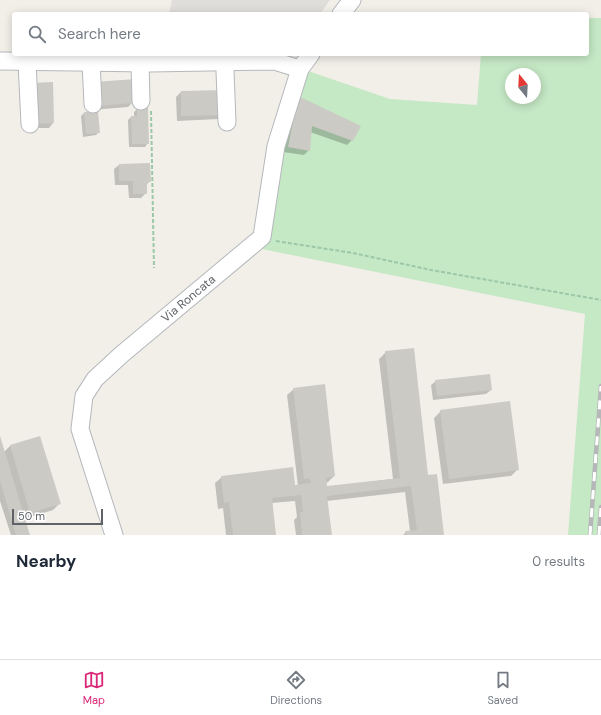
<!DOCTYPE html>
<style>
body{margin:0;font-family:"DM Sans",sans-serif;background:#f6f6f7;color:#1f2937}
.compass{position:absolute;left:505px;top:68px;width:36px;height:36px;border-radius:50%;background:#fff;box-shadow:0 2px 10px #0003;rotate:342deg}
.scale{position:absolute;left:12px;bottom:10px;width:91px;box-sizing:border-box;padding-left:4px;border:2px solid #5f6368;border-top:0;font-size:11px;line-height:14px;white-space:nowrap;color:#5f6368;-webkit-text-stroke:3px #fff;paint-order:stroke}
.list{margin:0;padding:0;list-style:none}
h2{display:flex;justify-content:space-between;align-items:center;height:52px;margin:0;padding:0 16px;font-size:17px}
h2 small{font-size:13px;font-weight:400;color:#747a83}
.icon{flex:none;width:22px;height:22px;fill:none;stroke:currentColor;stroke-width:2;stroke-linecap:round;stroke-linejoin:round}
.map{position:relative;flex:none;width:601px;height:535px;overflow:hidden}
.search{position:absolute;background:#fff;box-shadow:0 2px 10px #0003;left:12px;right:12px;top:12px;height:44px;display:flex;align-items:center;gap:10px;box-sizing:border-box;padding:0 14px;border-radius:4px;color:#747a83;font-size:15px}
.sheet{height:124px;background:#fff}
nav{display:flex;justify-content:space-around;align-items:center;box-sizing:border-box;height:56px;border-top:1px solid #e0e1e3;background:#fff;font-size:11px;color:#747a83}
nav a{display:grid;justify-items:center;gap:2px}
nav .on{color:#db2777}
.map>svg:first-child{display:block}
</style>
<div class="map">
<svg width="601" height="535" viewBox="0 0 601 535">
<rect width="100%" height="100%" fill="#f1efe8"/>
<path fill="#e0deda" d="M172,0h158l-10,14h-151z"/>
<path fill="#c5e8c5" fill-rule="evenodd" d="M587,18h14v517h-33l17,-221 -323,-65 -9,-9 55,-169 82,28 87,6 4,-51h106zM511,74h24v24h-24z"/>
<path fill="#0003" d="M90,88l42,15 -4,4 -37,3z
M28,89l25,34 -4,5h-19z
M181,92l43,23 -5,4 -42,2 -1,-24z
M293,102l59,38 -5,5 -37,-13 -1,18 -5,5 -21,-3z
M137,109l11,34 -3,4h-16l-1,-27 3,-3h3v-5z
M84,113l15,19 -3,3 -13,2 -2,-21z
M119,165l31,16 -4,4v8l-5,5h-12l-1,-13h-13l-1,-16z
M386,352l41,124 16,59h-40l3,-3 4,-1 -5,-39 -78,9 4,34h-35l-2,-15 3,-3 -2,-16 -24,2 4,32h-49l-3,-27 -5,1 -3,-26 7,-6 76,9 -11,-91 7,-6 40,87 -6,6 -3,1 1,4 67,-8 -14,-120z
M436,381l55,9 -5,4 -53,6 -2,-15z
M441,411l77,58 -7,7 -68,8 -9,-66z
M39,437l20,67 -6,6 -29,9 5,16h-18l-11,-34v-62l4,13 6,-6z"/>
<path fill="#cccac5" d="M136,79l-3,24 -37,3 -2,-24z
M53,82l1,41 -20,1 -2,-41z
M224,90l1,25 -44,1v-25z
M298,96l63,30 -8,15 -41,-15 -2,25 -22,-4z
M148,107l1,37h-17l-1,-28h6v-8z
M98,111l2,22 -14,1 -2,-22z
M150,163l1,19h-4v12h-14v-13h-14v-17z
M414,348l14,127 9,-1 7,61h-38l-1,-4 12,-1 -6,-44 -84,10 5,39h-30l-2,-23h3l-2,-17 -29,3 4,37h-43l-4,-33 -5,1 -3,-27 72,-9 2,18 16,-2 -1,-5 -6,1 -11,-91 32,-4 10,92 -9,2 1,8 73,-8 -15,-127z
M490,374l2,16 -55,6 -2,-16z
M510,401l9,69 -70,9 -9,-69z
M0,436l30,99h-14l-16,-54z
M40,436l21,68 -31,9 -20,-68z"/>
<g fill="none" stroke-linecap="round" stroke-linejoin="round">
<g stroke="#b5b8bc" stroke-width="19">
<g id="minor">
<path d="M341,14l11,-14"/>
<path d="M0,61l149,2 125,-2 26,8"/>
<path d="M27,62l3,62"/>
<path d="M91,62l2,42"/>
<path d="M226,62l-1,9 2,51"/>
<path d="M140,63l1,38"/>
<path id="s1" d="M114,535l-34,-106 4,-33 11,-17 26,-24 141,-118 14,-91 24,-77 11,-15"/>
</g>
</g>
<path stroke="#9cc7a9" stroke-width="2" stroke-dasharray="4 2" stroke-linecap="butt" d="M151,111l3,157
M276,241l77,12 78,17 170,30"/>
<use href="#minor" stroke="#fff" stroke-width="17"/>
<g stroke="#b6b7b8" stroke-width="4.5">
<path id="rail" d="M590,535l11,-149
M599,535l2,-28"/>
</g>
<use href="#rail" stroke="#fff" stroke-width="3" stroke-dasharray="9" stroke-linecap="butt"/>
</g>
<g text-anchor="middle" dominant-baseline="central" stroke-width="3" stroke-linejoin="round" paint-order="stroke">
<g font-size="12" fill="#5f6368" stroke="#fff">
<text stroke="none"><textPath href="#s1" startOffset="288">Via Roncata</textPath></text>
</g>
</g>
</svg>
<svg class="compass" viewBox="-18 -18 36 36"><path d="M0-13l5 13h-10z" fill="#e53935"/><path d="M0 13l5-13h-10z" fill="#747a83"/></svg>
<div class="scale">50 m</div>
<div class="search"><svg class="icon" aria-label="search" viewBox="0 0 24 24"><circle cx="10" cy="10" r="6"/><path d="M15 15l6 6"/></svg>Search here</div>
</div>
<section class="sheet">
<h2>Nearby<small>0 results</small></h2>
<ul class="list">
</ul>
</section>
<nav>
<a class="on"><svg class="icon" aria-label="map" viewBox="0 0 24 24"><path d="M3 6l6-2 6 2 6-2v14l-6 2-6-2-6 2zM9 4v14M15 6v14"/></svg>Map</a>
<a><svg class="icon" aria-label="directions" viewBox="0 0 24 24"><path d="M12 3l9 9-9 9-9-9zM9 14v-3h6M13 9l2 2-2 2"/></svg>Directions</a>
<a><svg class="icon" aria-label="saved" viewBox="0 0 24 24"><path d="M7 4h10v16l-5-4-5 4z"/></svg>Saved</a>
</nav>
